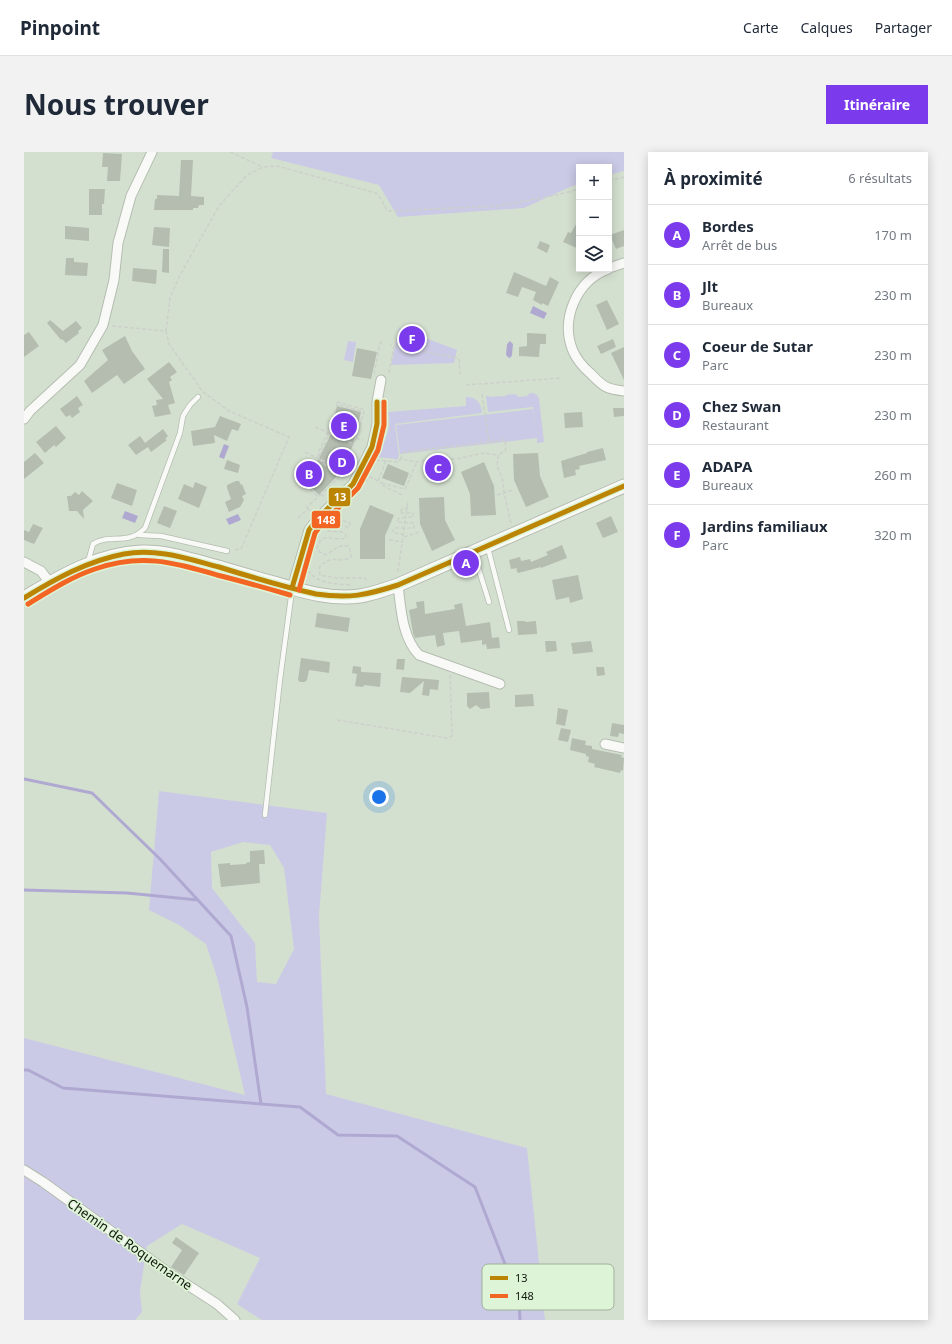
<!DOCTYPE html>
<html lang="fr">
<meta charset="utf-8">
<style>
body{margin:0;font-family:"Noto Sans",sans-serif;background:#f2f2f3;color:#1f2937}
.controls{position:absolute;right:12px;top:12px;display:grid;overflow:hidden;border-radius:0px;box-shadow:0 2px 10px #0003}
.controls button{width:36px;height:36px;display:grid;place-items:center;padding:0;border:0;border-bottom:1px solid #e0e1e3;background:#fff;color:#1f2937;font:20px sans-serif}
.you{position:absolute;left:355px;top:645px;width:14px;height:14px;margin:-10px;border:3px solid #fff;border-radius:50%;background:#1a73e8;box-shadow:0 0 0 6px #1a73e833}
.badge{display:grid;place-items:center;width:26px;height:26px;border-radius:50%;background:#7c3aed;color:#fff;font-size:13px;font-weight:700}
.pin{position:absolute;translate:-50% -50%;border:2px solid #fff;box-shadow:0 1px 4px #0006}
.list{margin:0;padding:0;list-style:none}
h2{display:flex;justify-content:space-between;align-items:center;height:52px;margin:0;padding:0 16px;font-size:17px}
h2 small{font-size:13px;font-weight:400;color:#747a83}
.list li{display:grid;grid-template-columns:26px 1fr auto;gap:12px;align-items:center;box-sizing:border-box;height:60px;padding:0 16px;border-top:1px solid #e0e1e3}
.list b{display:block;font-size:15px;white-space:nowrap}
.list p{margin:0;font-size:13px;white-space:nowrap;color:#747a83}
.list em{font-size:13px;font-style:normal;color:#747a83}
.icon{flex:none;width:22px;height:22px;fill:none;stroke:currentColor;stroke-width:2;stroke-linecap:round;stroke-linejoin:round}
.map{position:relative;flex:none;width:600px;height:1168px;overflow:hidden;border-radius:0px}
header{display:flex;align-items:center;gap:24px;box-sizing:border-box;height:56px;padding:0 20px;background:#fff;border-bottom:1px solid #e0e1e3}
header strong{font-size:19px}
nav{display:flex;gap:22px;margin-inline-start:auto;font-size:14px}
.intro{display:flex;align-items:center;justify-content:space-between;box-sizing:border-box;height:96px;padding:0 24px}
h1{margin:0;font-size:28px}
.button{padding:10px 18px;border-radius:0px;background:#7c3aed;color:#fff;font-size:14px;font-weight:700}
main{display:flex;gap:24px;padding:0 24px}
aside{flex:1;background:#fff;border-radius:0px;box-shadow:0 2px 10px #0003}
.map>svg:first-child{display:block}
</style>
<header>
<strong>Pinpoint</strong>
<nav><a>Carte</a><a>Calques</a><a>Partager</a></nav>
</header>
<div class="intro"><h1>Nous trouver</h1><a class="button">Itinéraire</a></div>
<main>
<div class="map">
<svg width="600" height="1168" viewBox="0 0 600 1168">
<rect width="100%" height="100%" fill="#d4e0cf"/>
<path fill="#cbcae6" fill-rule="evenodd" d="M249,0h351v19l-15,4v-8h-30v17l-9,3 -46,21 -126,9 -19,-32 -108,-27z
M375,176l58,22 -3,13 -63,2z
M324,189l8,1 -3,20 -9,-2z
M506,241c5,0 8,2 9,6l5,43 -7,1v-5l-137,16 -4,-29 137,-16 3,21 -3,-23 -45,5 -2,-16h3v1l17,-1v-1l9,-1 4,3 8,-1z
M442,245c11,0 15,6 16,16l-87,11 4,32 -2,4c-7,-3 -14,-1 -21,-4 8,-12 17,-29 12,-44l78,-6z
M410,308l11,1 3,4v5l-10,6 -4,-1 -8,-9 1,-3z
M135,639l168,22 -8,103 7,178 201,54 18,172h-283l-25,-16 23,-46 -78,-34 -35,22 -7,45 2,21 -7,8h-111v-282l221,57 -28,-118 -11,-33 -27,-19 -30,-15zM219,690l27,3 14,23 10,81 -18,35 -19,-2 -2,-39 -43,-55 -1,-36z"/>
<path fill="#afa9d2" d="M509,154l14,7 -3,6 -14,-6z
M486,189l3,3 -1,11 -1,2 -2,1 -3,-3 1,-11z
M200,292l5,2 -5,13 -5,-2z
M101,359l13,5 -3,7 -13,-5z
M214,362l3,6 -12,5 -3,-6z"/>
<g fill="none" stroke-linecap="round" stroke-linejoin="round">
<path stroke="#afa9d2" stroke-width="3" d="M0,627l68,14 68,66 71,77 16,71 14,97 39,3 38,28 59,1 78,51 44,113 1,20
M0,738l103,3 71,7
M0,918h4l35,18 198,16"/>
</g>
<path fill="#b4bdb0" d="M79,1l19,1 -2,27h-13l1,-14h-6z
M157,8h12l-2,36 13,1v8h-5l-1,3h-5v2h-39l1,-11h2v-4l22,1z
M65,37h16l-1,15h-2v11h-13z
M555,67v30l-16,-7 5,-10 3,1z
M41,74l24,2v13l-24,-2z
M130,75l16,1 -1,19 -17,-2z
M600,78v16l-8,3 -6,-14z
M516,89l10,4 -3,8 -10,-5z
M139,97h6v24l-7,-1z
M42,106h8v4l14,1 -1,13 -22,-1z
M109,116l24,2 -1,14 -24,-3z
M490,120l32,14 4,-9 9,5 -11,24 -6,-3v2l-9,-5 3,-8 -14,-5 -4,10 -12,-4z
M583,148l12,24 -12,6 -11,-25z
M26,168l13,11 13,-10 6,7 -4,3 1,2 -13,10 -4,-4 -1,1 -14,-17z
M5,180l10,14 -15,11v-22z
M503,181l19,1v10h-6l-1,13 -20,-1v-9l8,-1z
M101,184l7,15 13,18 -21,15 -7,-9 -25,18 -8,-12 24,-21 -6,-10z
M589,187l3,8 -15,7 -4,-8z
M600,195v33l-13,-27z
M333,196l20,4 -6,27 -19,-3z
M145,210l8,10 -7,5 2,3 -3,2 6,21 -7,2 3,9 -16,3 -3,-11 5,-1 -1,-5 7,-1 -16,-20z
M53,244l6,9 -5,3 2,4 -8,6 -2,-3 -4,2 -6,-8z
M313,254l24,6 -8,33 -14,29 -20,21 -18,-17 17,-18 15,-30 -2,-1z
M589,256h11v8l-10,1z
M558,260l1,15 -18,1 -1,-15z
M196,264l21,8 -3,7 -6,-2 -5,12 -13,-6 1,8 -22,3 -2,-15 24,-4z
M32,274l10,12 -10,9 -2,-2 -9,8 -9,-11z
M139,277l5,7 -3,3 2,1 -16,12 -3,-5 -12,8 -8,-10 12,-9 5,7z
M579,296l3,12 -27,6 1,3 -5,1 1,5 -12,3 -3,-17 26,-8v-1z
M11,301l9,10 -20,16v-17z
M514,301l2,23 9,21 -23,10 -12,-27 -1,-26z
M203,308l13,5 -2,8 -14,-4z
M460,310l10,24 2,29 -25,1 -1,-22 -9,-22z
M364,312l21,9 -5,13 -22,-8z
M212,329h3l2,4 1,-1 4,10 -4,2 2,4 -4,7 -11,5 -4,-10 6,-3 -4,-11v-3z
M171,330l12,5 -8,21 -21,-9 6,-15 9,4z
M93,331l20,7 -5,16 -21,-8z
M58,339l11,10 -10,9 1,9 -7,-8h-8l-2,-15h4l4,-4 4,3z
M420,345l1,23 10,20 -23,11 -12,-27 -1,-26z
M346,353l24,10 -9,21v23h-25v-30z
M140,354l13,5 -7,17 -13,-5z
M587,364l7,16 -15,6 -7,-15z
M9,372l10,4 -9,16 -10,-4v-10l5,2z
M538,393l5,13 -26,10v-1l-23,6 -2,-4 2,-1 -7,1 -2,-9 11,-3 1,4 9,-2 1,3 17,-7 -2,-3z
M554,423l5,24 -13,4 -1,-6 -13,3 -4,-20z
M400,449l1,13 30,-5 -1,-4 8,-2 4,23 24,-4 2,16 7,-1 1,11 -13,1 -1,-5 -4,1v-5l-21,3 -2,-12 -16,2 2,12 -8,2 -2,-12 -20,3 -2,-5 -4,-23 8,-2 -1,-6z
M293,461l33,5 -2,14 -33,-5z
M493,469h8v1l11,-1 1,13 -19,1z
M521,489h11l1,10 -11,1z
M567,489l2,11 -20,2 -2,-11z
M277,506l29,4 -1,11 -20,-3 -2,10 -2,2h-5l-2,-2z
M373,507h8l-1,11 -8,-1z
M329,514l8,1v5l20,1 -1,14 -16,-2 -1,2 -8,-1 2,-12 -5,-1z
M572,515h8l1,8 -8,1z
M378,525l37,3 -1,10 -8,-1 -1,7 -7,-1 2,-14 -14,12 -10,-1z
M465,540l1,16 -9,1 -5,-4 -6,4 -3,-3v-13z
M509,542l1,12 -19,1v-12z
M534,556l10,2 -3,16 -9,-2z
M588,571l12,2v9l-5,-1 -1,4 -8,-1z
M537,576l10,2 -3,12 -10,-2z
M548,586l14,3 -1,4 7,1v3l30,6 -1,2 3,1 -1,13 -2,-1 -1,3 -26,-6 1,-3 -7,-2 1,-5 -3,-1v-2l-16,-4z
M240,698l1,14h-6l1,19 -39,4 -3,-23 12,-1v2l16,-1v-1l4,-1v-11z
M152,1085l23,16 -15,22 -13,-8 11,-17 -10,-7z"/>
<g fill="none" stroke-linecap="round" stroke-linejoin="round">
<g stroke="#b4bdb0" stroke-width="6">
<path id="service" d="M115,383l22,1 66,15
M464,396l21,82
M450,402l15,48
M64,410l5,-18c17,-11 35,2 52,-16l35,-95 3,-17 7,-11 8,-8
M241,663l15,-136 12,-89"/>
</g>
<g stroke="#b4bdb0" stroke-width="11">
<path id="minor" d="M585,116l15,-5
M584,117c-32,12 -48,51 -35,82 4,9 10,16 17,22 13,13 15,16 34,18
M0,267l6,-8 50,-46 23,-40 11,-45 4,-37 13,-47 21,-44
M0,410l17,9 9,12
M374,433c3,24 4,52 21,70l81,29
M268,436l17,-58 8,-11 36,-35 19,-37 5,-23v-22l4,-22
M581,592l19,4
M0,1018l19,12 126,91 48,31 18,16"/>
</g>
<g stroke="#b4bdb0" stroke-width="15">
<path id="secondary" d="M0,446c37,-22 74,-44 117,-46 22,-1 45,6 66,12 22,6 44,13 67,19 28,8 56,17 86,13 13,-2 26,-7 38,-11l226,-99"/>
</g>
<path stroke="#ccd0cb" stroke-width="1.5" stroke-dasharray="4 2" stroke-linecap="butt" d="M206,0l33,15
M585,29l15,-4
M88,174l54,5 3,13 34,48 26,19 60,26 -48,112 -8,1
M142,179l4,-33 9,-21 40,-71 28,-31 16,-8 14,-1 99,27 6,7 5,11 111,-5 59,-11 22,-6
M370,194l64,12 1,2 1,14
M365,221l5,-27 -4,-1
M350,222l6,-31 2,-1
M442,233l95,-7
M458,242l7,48 16,-2 1,8 -1,3 -7,4 -1,11 6,15 1,12 7,30
M313,251l1,-1 27,8
M363,261l1,5 -1,3
M291,275l39,17 -11,26 -4,7 -17,17 3,4
M308,281l31,7
M281,300l38,18 6,2
M295,304l10,-21 -2,-1
M295,307l20,18
M376,307l4,-7 85,-10
M352,308l23,2 1,-3 17,3 17,-4 22,1 28,-6 14,2
M401,308l1,9 10,8h3l10,-7v-5l-5,-6
M279,322l7,-8
M354,329l8,-20
M341,330l5,-5 12,6
M298,342l-4,3 -19,-18 4,-7 15,-14v-4l11,-25 8,-25 27,8 -10,32
M378,343l-20,-10v-2l23,6 12,-27
M473,343l16,-5
M284,357l-1,-2 11,-10
M315,359l-1,5 3,4 9,3 -1,4c-7,0 -11,-5 -17,-6l-4,3 -2,4 3,3 13,1 4,3v3c-12,4 -24,-8 -29,10l3,4 6,3c8,-5 13,-11 22,-9l2,3 1,8c-12,8 -20,-5 -32,11l1,7 17,3h28l3,4
M274,366l10,-9 3,2
M380,383l-12,-3 2,-4h20v-5l-17,-1 2,-4 14,-1v-4h-13l2,-4 6,-1
M380,385l15,-5
M365,388l14,2
M283,420h2c9,12 29,12 43,13
M374,420l10,-72
M313,568l109,18 6,-2 -2,-61"/>
<use href="#service" stroke="#f9faf8" stroke-width="4.5"/>
<use href="#minor" stroke="#f9faf8" stroke-width="9"/>
<use href="#secondary" stroke="#f9faf8" stroke-width="13"/>
<g stroke="#def4d6" stroke-width="8">
<path id="bus-1" d="M268,436l17,-58 8,-11 36,-35 19,-37 5,-23v-22
M0,446c31,-19 63,-37 100,-44 33,-6 64,5 95,13 32,10 65,20 97,27 33,5 51,1 82,-9l226,-99"/>
</g>
<g stroke="#def4d6" stroke-width="8">
<path id="bus-2" d="M275,438l16,-57 7,-9 36,-36 20,-38 6,-25v-23
M4,452c21,-13 43,-27 67,-35 46,-16 77,-7 122,6 24,6 49,13 73,20"/>
</g>
<use href="#bus-1" stroke="#bc8403" stroke-width="5"/>
<use href="#bus-2" stroke="#f26522" stroke-width="5"/>
</g>
<g text-anchor="middle" dominant-baseline="central" stroke-width="3.5" stroke-linejoin="round" paint-order="stroke">
<g font-size="13" fill="#0f160c" stroke="#def4d6">
<text transform="translate(106 1092) rotate(35)">Chemin de Roquemarne</text>
</g>
</g>
<rect x="458" y="1112" width="132" height="46" rx="6" fill="#def4d6" stroke="#a0b199" stroke-width="1"/>
<rect x="466" y="1124" width="18" height="4" fill="#bc8403"/>
<rect x="466" y="1142" width="18" height="4" fill="#f26522"/>
<g font-size="11" fill="#0f160c">
<text x="491" y="1130">13</text>
<text x="491" y="1148">148</text>
</g>
<g stroke="#def4d6" stroke-width="1.5">
<rect x="304" y="335" width="23" height="20" rx="4" fill="#bc8403"/>
<rect x="287" y="358" width="30" height="19" rx="4" fill="#f26522"/>
</g>
<g font-size="11" text-anchor="middle" font-weight="bold" fill="#fff">
<text x="316" y="349">13</text>
<text x="302" y="372">148</text>
</g>
</svg>
<div class="controls">
<button>+</button>
<button>−</button>
<button><svg class="icon" aria-label="layers" viewBox="0 0 24 24"><path d="M12 4l9 5-9 5-9-5zM3 14l9 5 9-5"/></svg></button>
</div>
<div class="you"></div>
<div class="pin badge" style="left:442px;top:411px">A</div>
<div class="pin badge" style="left:285px;top:322px">B</div>
<div class="pin badge" style="left:414px;top:316px">C</div>
<div class="pin badge" style="left:318px;top:310px">D</div>
<div class="pin badge" style="left:320px;top:274px">E</div>
<div class="pin badge" style="left:388px;top:187px">F</div>
</div>
<aside>
<h2>À proximité<small>6 résultats</small></h2>
<ul class="list">
<li><span class="badge">A</span><div><b>Bordes</b><p>Arrêt de bus</p></div><em>170 m</em></li>
<li><span class="badge">B</span><div><b>Jlt</b><p>Bureaux</p></div><em>230 m</em></li>
<li><span class="badge">C</span><div><b>Coeur de Sutar</b><p>Parc</p></div><em>230 m</em></li>
<li><span class="badge">D</span><div><b>Chez Swan</b><p>Restaurant</p></div><em>230 m</em></li>
<li><span class="badge">E</span><div><b>ADAPA</b><p>Bureaux</p></div><em>260 m</em></li>
<li><span class="badge">F</span><div><b>Jardins familiaux</b><p>Parc</p></div><em>320 m</em></li>
</ul>
</aside>
</main>
